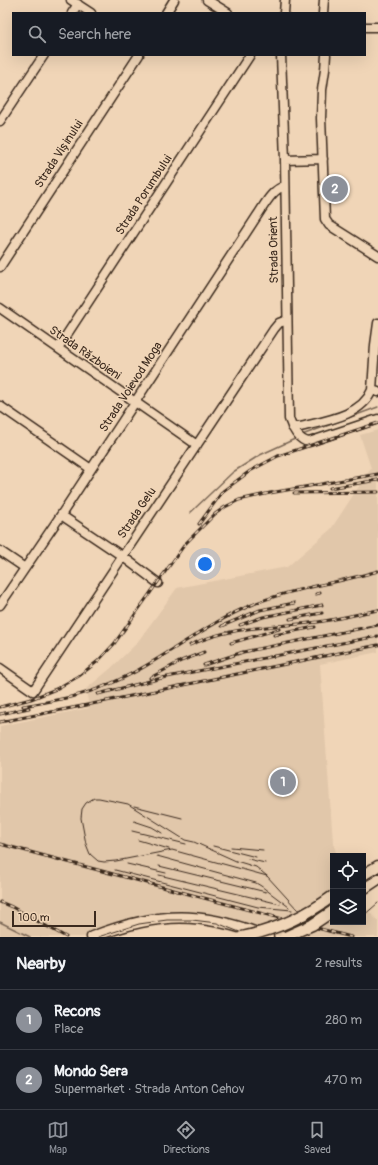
<!DOCTYPE html>
<meta charset="utf-8">
<style>
body{margin:0;font-family:Pangolin,sans-serif;background:#242831;color:#f1f3f6}
.controls{position:absolute;right:12px;bottom:12px;display:grid;overflow:hidden;border-radius:0px;box-shadow:0 4px 16px #0002}
.controls button{width:36px;height:36px;display:grid;place-items:center;padding:0;border:0;border-bottom:1px solid #363941;background:#171b24;color:#f1f3f6;font:20px sans-serif}
.scale{position:absolute;left:12px;bottom:10px;width:84px;box-sizing:border-box;padding-left:4px;border:2px solid #3b2a1e;border-top:0;font-size:11px;line-height:14px;white-space:nowrap;color:#3b2a1e;-webkit-text-stroke:3px #f0d5b7;paint-order:stroke}
.you{position:absolute;left:205px;top:564px;width:14px;height:14px;margin:-10px;border:3px solid #fff;border-radius:50%;background:#1a73e8;box-shadow:0 0 0 6px #1a73e833}
.badge{display:grid;place-items:center;width:26px;height:26px;border-radius:50%;background:#8c9099;color:#fff;font-size:13px;font-weight:700}
.pin{position:absolute;translate:-50% -50%;border:2px solid #fff;box-shadow:0 1px 4px #0006}
.list{margin:0;padding:0;list-style:none}
h2{display:flex;justify-content:space-between;align-items:center;height:52px;margin:0;padding:0 16px;font-size:17px}
h2 small{font-size:13px;font-weight:400;color:#9ea1a6}
.list li{display:grid;grid-template-columns:26px 1fr auto;gap:12px;align-items:center;box-sizing:border-box;height:60px;padding:0 16px;border-top:1px solid #363941}
.list b{display:block;font-size:15px;white-space:nowrap}
.list p{margin:0;font-size:13px;white-space:nowrap;color:#9ea1a6}
.list em{font-size:13px;font-style:normal;color:#9ea1a6}
.icon{flex:none;width:22px;height:22px;fill:none;stroke:currentColor;stroke-width:2;stroke-linecap:round;stroke-linejoin:round}
.map{position:relative;flex:none;width:378px;height:937px;overflow:hidden}
.search{position:absolute;background:#171b24;box-shadow:0 4px 16px #0002;left:12px;right:12px;top:12px;height:44px;display:flex;align-items:center;gap:10px;box-sizing:border-box;padding:0 14px;border-radius:0px;color:#9ea1a6;font-size:15px}
.sheet{height:172px;background:#171b24}
nav{display:flex;justify-content:space-around;align-items:center;box-sizing:border-box;height:56px;border-top:1px solid #363941;background:#171b24;font-size:11px;color:#9ea1a6}
nav a{display:grid;justify-items:center;gap:2px}
nav .on{color:#8c9099}
.map>svg:first-child{display:block}
</style>
<div class="map">
<svg width="378" height="937" viewBox="0 0 378 937">
<rect width="100%" height="100%" fill="#f0d5b7"/>
<filter id="ink" filterUnits="userSpaceOnUse"><feTurbulence type="fractalNoise" baseFrequency=".025" numOctaves="2"/><feDisplacementMap in="SourceGraphic" scale="8" xChannelSelector="R" yChannelSelector="G"/><feConvolveMatrix kernelMatrix="1 2 1 2 8 2 1 2 1" color-interpolation-filters="sRGB"/></filter>
<g filter="url(#ink)">
<path fill="#e1c7aa" d="M378,430v222l-58,12 13,178 4,14h-4v66h30v-16l15,15v16h-95l-42,-14 -69,-9 -84,23h-88v-211l89,-18 -3,-19 24,-20 26,-25 41,-56 110,-21 44,-38 40,-61 -11,-33z"/>
<g fill="none" stroke-linecap="round" stroke-linejoin="round">
<path stroke="#7c6856" stroke-width="1.5" d="M302,435l76,-28
M190,513l43,-41 27,-17 37,-17
M0,922l30,15"/>
<g stroke="#3b2a1e" stroke-width="11">
<path id="minor" d="M71,0l20,13
M207,0l21,13
M72,13l6,-9
M166,13l8,-13
M284,13l1,-13
M323,13l1,-13
M365,27h13
M281,55l4,105 4,259c3,9 10,22 20,23l69,-23
M326,55l-1,15 -3,20 -1,28 4,101 4,6 49,31
M0,121l44,-66
M285,160l38,-1
M0,267l139,-212
M0,308l197,137
M58,348l192,-293
M372,390l3,-45 3,-22
M0,406l91,63
M292,427h8c24,-6 62,-11 72,-37l6,2
M61,515l61,41 36,27
M0,551l25,17
M0,605l61,-90 196,-299c7,-10 15,-27 28,-30
M0,668l33,23 241,-362 5,-6 8,-3"/>
</g>
<g stroke="#3b2a1e" stroke-width="13">
<path id="major" d="M363,875l15,-9
M363,889l15,-10
M92,937c67,-26 110,-26 176,0"/>
</g>
<use href="#minor" stroke="#f0d5b7" stroke-width="8"/>
<use href="#major" stroke="#f0d5b7" stroke-width="10"/>
<path stroke="#3b2a1e" stroke-width="1" d="M134,806l48,12
M134,821l18,6 10,6
M132,831l54,13
M138,840l31,9
M213,846l43,11
M231,847l32,3
M157,856l99,27 5,3 28,21
M248,859l17,4
M127,864l39,9
M159,866l107,26
M115,870l143,37 34,3
M159,875l121,29
M267,876l-95,-26 -56,11 -12,1 -6,-1 -8,-7 -4,-10 -5,-26 1,-9 4,-6 8,-5h5l29,6 57,36 9,2 42,19 20,6 11,9 30,33 12,5
M363,883l15,-9
M304,913l29,7
M363,916l15,-13
M98,937l41,-13 28,-4h25l25,3 35,14
M260,937c27,-7 50,-21 73,-36"/>
<g stroke="#3b2a1e" stroke-width="3">
<path id="rail" d="M330,488l48,-8
M294,493l84,-1
M199,524l24,-33 27,-20 28,-15 100,-33
M316,594l4,-1
M290,619l32,-6
M240,625l23,-8 59,-12
M222,626l38,-16 34,-7
M274,635l41,-8
M231,643l48,-14
M190,645c44,-20 82,-17 128,-23 20,-3 40,-8 60,-12
M204,665l39,-13 135,-27
M150,678l31,-17 23,-9
M98,694l64,-16 216,-42
M23,706c28,-5 57,-9 84,-21 50,-20 91,-57 140,-78 42,-19 88,-23 131,-36
M0,707l31,-8 25,-10 23,-13 19,-15 16,-17 71,-100 30,-30 10,-7 14,-7 31,-7 108,-19
M0,714l29,-6
M0,722l87,-17 291,-60
M0,844l351,93
M0,902l12,5 54,30"/>
</g>
<use href="#rail" stroke="#f0d5b7" stroke-width="1.5" stroke-dasharray="4.5" stroke-linecap="butt"/>
<g stroke="#3b2a1e" stroke-width="13" stroke-linecap="butt">
<path id="major-bridge" d="M242,937c33,-7 64,-21 91,-41
M285,937l27,-12 21,-14"/>
</g>
<use href="#major-bridge" stroke="#f0d5b7" stroke-width="10"/>
</g>
</g>
<g text-anchor="middle" dominant-baseline="central" stroke-width="3" stroke-linejoin="round" paint-order="stroke">
<g font-size="12" fill="#3b2a1e" stroke="#f0d5b7">
<text transform="translate(59 154) rotate(-57)">Strada Vișinului</text>
<text transform="translate(144 195) rotate(-57)">Strada Porumbului</text>
<text transform="translate(274 250) rotate(-91)">Strada Orient</text>
<text transform="translate(85 353) rotate(35)">Strada Războieni</text>
<text transform="translate(131 387) rotate(-57)">Strada Voievod Moga</text>
<text transform="translate(137 513) rotate(-56)">Strada Gelu</text>
</g>
</g>
</svg>
<div class="controls">
<button><svg class="icon" aria-label="locate" viewBox="0 0 24 24"><circle cx="12" cy="12" r="6"/><path d="M12 2v4M12 18v4M2 12h4M18 12h4"/></svg></button>
<button><svg class="icon" aria-label="layers" viewBox="0 0 24 24"><path d="M12 4l9 5-9 5-9-5zM3 14l9 5 9-5"/></svg></button>
</div>
<div class="scale">100 m</div>
<div class="you"></div>
<div class="pin badge" style="left:283px;top:782px">1</div>
<div class="pin badge" style="left:335px;top:189px">2</div>
<div class="search"><svg class="icon" aria-label="search" viewBox="0 0 24 24"><circle cx="10" cy="10" r="6"/><path d="M15 15l6 6"/></svg>Search here</div>
</div>
<section class="sheet">
<h2>Nearby<small>2 results</small></h2>
<ul class="list">
<li><span class="badge">1</span><div><b>Recons</b><p>Place</p></div><em>280 m</em></li>
<li><span class="badge">2</span><div><b>Mondo Sera</b><p>Supermarket · Strada Anton Cehov</p></div><em>470 m</em></li>
</ul>
</section>
<nav>
<a class="on"><svg class="icon" aria-label="map" viewBox="0 0 24 24"><path d="M3 6l6-2 6 2 6-2v14l-6 2-6-2-6 2zM9 4v14M15 6v14"/></svg>Map</a>
<a><svg class="icon" aria-label="directions" viewBox="0 0 24 24"><path d="M12 3l9 9-9 9-9-9zM9 14v-3h6M13 9l2 2-2 2"/></svg>Directions</a>
<a><svg class="icon" aria-label="saved" viewBox="0 0 24 24"><path d="M7 4h10v16l-5-4-5 4z"/></svg>Saved</a>
</nav>
